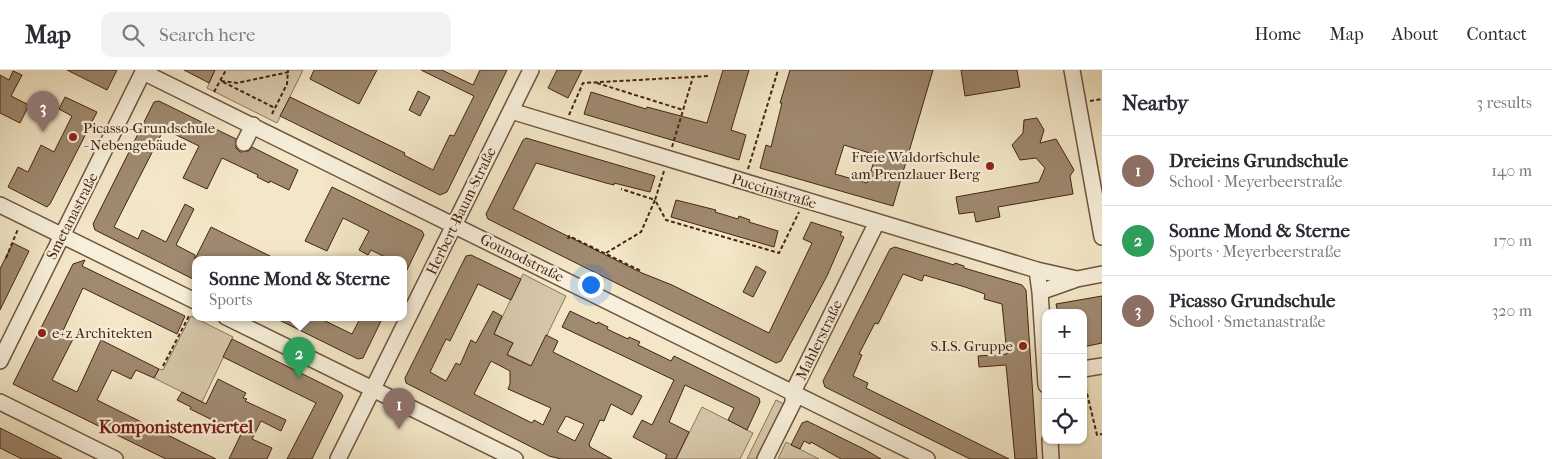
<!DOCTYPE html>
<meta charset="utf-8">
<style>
body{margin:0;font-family:"IM FELL French Canon",serif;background:#f2f2f3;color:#2b2b33}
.controls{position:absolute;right:15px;bottom:15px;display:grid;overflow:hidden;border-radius:10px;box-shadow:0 1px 4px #0004}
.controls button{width:45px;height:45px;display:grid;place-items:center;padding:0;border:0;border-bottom:1px solid #e1e1e2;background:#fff;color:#2b2b33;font:25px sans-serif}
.you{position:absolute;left:590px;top:214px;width:18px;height:18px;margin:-12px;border:4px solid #fff;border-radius:50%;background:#1a73e8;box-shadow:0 0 0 8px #1a73e833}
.badge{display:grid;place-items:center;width:32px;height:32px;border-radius:50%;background:#1a73e8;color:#fff;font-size:16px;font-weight:700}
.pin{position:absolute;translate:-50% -41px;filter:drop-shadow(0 1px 2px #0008)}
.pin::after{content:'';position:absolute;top:26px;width:18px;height:15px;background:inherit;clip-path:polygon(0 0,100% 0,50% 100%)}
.popup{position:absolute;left:192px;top:186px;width:215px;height:65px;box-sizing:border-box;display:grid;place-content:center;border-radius:10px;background:#fff;filter:drop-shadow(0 1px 4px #0005);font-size:16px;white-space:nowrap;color:#7c7c81}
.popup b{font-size:19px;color:#2b2b33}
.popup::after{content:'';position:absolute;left:50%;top:100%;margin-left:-10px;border:10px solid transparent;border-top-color:#fff}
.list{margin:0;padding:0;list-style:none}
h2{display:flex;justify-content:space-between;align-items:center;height:65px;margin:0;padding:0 20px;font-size:21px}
h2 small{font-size:16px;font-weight:400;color:#7c7c81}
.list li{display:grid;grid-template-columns:32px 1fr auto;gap:15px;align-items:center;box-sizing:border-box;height:70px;padding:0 20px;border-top:1px solid #e1e1e2}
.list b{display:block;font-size:19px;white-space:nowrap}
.list p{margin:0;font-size:16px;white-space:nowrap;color:#7c7c81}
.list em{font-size:16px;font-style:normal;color:#7c7c81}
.icon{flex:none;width:28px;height:28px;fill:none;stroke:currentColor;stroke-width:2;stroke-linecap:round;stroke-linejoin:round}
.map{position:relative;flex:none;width:1102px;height:389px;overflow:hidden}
header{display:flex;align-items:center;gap:30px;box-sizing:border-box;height:70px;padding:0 25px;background:#fff;border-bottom:1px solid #e1e1e2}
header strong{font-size:24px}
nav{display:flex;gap:28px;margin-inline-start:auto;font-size:18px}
.search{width:350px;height:45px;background:#f2f2f3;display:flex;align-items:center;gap:12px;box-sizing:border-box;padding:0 18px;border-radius:10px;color:#7c7c81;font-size:19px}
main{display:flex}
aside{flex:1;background:#fff}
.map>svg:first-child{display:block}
</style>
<header>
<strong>Map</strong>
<div class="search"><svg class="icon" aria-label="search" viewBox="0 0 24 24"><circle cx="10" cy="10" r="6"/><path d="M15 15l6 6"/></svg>Search here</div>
<nav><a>Home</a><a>Map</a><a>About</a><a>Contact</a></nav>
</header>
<main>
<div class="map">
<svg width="1102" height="389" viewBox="0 0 1102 389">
<rect width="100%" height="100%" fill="#f3e7c7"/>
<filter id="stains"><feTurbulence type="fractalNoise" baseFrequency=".004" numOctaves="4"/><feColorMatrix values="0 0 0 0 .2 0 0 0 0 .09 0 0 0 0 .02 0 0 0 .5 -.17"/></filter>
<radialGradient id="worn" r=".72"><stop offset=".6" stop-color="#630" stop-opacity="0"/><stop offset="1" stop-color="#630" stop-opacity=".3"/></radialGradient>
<path fill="#d5c6a8" stroke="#8d755c" d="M215,0h88l-26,53 -70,-35z
M523,204l43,22 -34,70 -25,-12 6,-11 -19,-9z
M191,246l42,21 -31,65 -48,-24 5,-9 4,1z
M776,330l16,8 -25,51h-20z
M702,337l51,26 -13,26h-64z
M786,372l33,17h-41z"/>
<path fill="#9f8970" stroke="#452411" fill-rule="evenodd" d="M67,0h50l-10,20z
M184,0h31l-6,13z
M314,0h63l-18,34 -49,-25z
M421,0h21l31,15 7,-15h27l-60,122 -7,3 -160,-79 10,-19 115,56 -1,2 29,15 17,-35 4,1 20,-40z
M557,0h25l-14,28 -20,-10z
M723,0h26l-18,60 15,5 -7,25 -155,-46 7,-22 55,17 1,-2 60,16z
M790,0h143l-40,136 -133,-38 6,-23 5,2 11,-44h-2zM844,75l32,10 -9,28 -32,-9z
M961,0h56l3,17 -55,9z
M13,1l9,4 -11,21 18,9 -9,18 -20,-10v-38l9,5z
M418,21l12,6 -10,19 -11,-6z
M65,27l32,15 -47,92 -3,3 -39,-20 10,-20 10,5 13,-27 13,7 18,-36 -13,-7z
M159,31l77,38v9l4,4 9,-1 3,-4 46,23 -9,20 -19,-9 -1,2 -12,-6 1,-2 -36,-17 -15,31 -24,-11 16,-32 -35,-17 -50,98 24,12 4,-9 24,12 19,-38 9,5 -18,36 19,10v25l-100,-50 -2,-6 61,-122z
M1037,48l7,12 -4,13 16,-4 18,31 -4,6 3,18 -75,13 2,10 -24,5 -2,-10 -15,2 -3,-17 83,-15 6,-14 -9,-10 -16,2 -8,-15 11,-12 1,-13z
M526,68l129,38 -5,16 -36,-9v2l-8,-2 -70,-20 -23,46 129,64 30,12 97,48 43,-90 -9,-4 8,-17 31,10 -2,3 4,2 -17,39 -46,85 -5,2 -288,-144 -2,-5 37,-74z
M332,117l90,44 2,4 -21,43v-19h-14l-18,-9 -3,5 -9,-5 10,-19 -26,-13 -16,33 -22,-10z
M676,130l40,10 -1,2 23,7 1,-3 11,4 -1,2 29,9 -4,16 -103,-30z
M211,157l65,32h-81z
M13,173l16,8 -29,59v-41z
M895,177l59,18 1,-2 9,3v2l58,17 4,5 11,169h-22l-9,-94 -27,2 -1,-11 29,-2 -5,-50 -18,-5 1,-5 -20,-7 -41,-12 -2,6 -19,-7 -25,50 -3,-1 -16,31 3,1 -9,21 15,7 -2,5 143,71h-39l-145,-72 -2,-6 67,-132z
M471,185l50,24 -10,21 -33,-16 -28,57 -4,-2 -16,33 16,9 10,-18 4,2 11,-25 5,3 17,-32 9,5 -8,18 19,9 -6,12 24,11 15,-31 12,6 -5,11 89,44 -10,19 -21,-11 -7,17 -4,-1 -11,24 1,3 22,12h-51l-12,-3 -143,-73 -1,-5 61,-122zM491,291l19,10v13l-2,5 43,19 -8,17 -9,-5 -2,3 -58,-29zM566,346l18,8 -9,17 -18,-9z
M85,190l-3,6 103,50 -8,18 -94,-46 -21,45 11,6 -21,41 25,12 24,-52 58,29 -5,9 -18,-8 -5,9 -19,-9 -15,30 119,59h-50l-153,-75 60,-120z
M756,196l10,6 -13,25 -10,-5z
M1102,226v47l-19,4v-34h-25l-2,-9z
M570,241l27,13 1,-2 10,5 -1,2 21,10 1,-2 11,5 -2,3 33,16 3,-5 85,42 1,4 -13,28 -19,-10 6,-12 -49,-23 -16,37 20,10 -13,27h-11l2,-4 -34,-18 9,-17 10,5 22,-45 -112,-53z
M273,247h44l35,17 9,-17h22l-20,41 -5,1z
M232,269l109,54 2,3 -31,63h-25l29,-56 -93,-46z
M218,309l28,14 -3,5 4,1 -2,2 41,19 -5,11 -20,-10 -9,18 20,9 -5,11h-38l12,-25 -51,-25 1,-2 -14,-7 5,-8 24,12z
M807,351l57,28 17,10h-40l-30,-17 -1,2 -6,-3 -4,8 -9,-4 11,-22z
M0,358l62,31h-40l-22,-11z"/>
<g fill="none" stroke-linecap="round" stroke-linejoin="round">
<g stroke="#70553e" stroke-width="18">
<path id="minor" d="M1072,0l30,167
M143,2l784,387
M511,41l526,159 40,9
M244,73l9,-18
M0,135l195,96
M1037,200l3,22 6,93
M1040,222l37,-13 25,-5
M226,247l289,142
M0,291l144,-291
M1083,299l19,-3
M0,332l115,57
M1050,370l1,19
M338,389l193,-389
M765,389l28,-56v-11l84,-170"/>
</g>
<path stroke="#452411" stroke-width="2" stroke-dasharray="4 2.5" stroke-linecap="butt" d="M221,11l16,2 52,-11
M223,12l52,26
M597,13l86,27
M214,22l12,-22
M1090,31l12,-2
M272,44l15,-30 1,-14
M569,45l14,-32 127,-7
M672,77l21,-70
M748,99l30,-99
M664,101l-9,29 11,20 113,33 20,-41
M568,169l1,-3 72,35
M606,183l35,-21 14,-32 -34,-11
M6,188l12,-29
M163,296l27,-52
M1084,311l13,54 5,-1"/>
<use href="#minor" stroke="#f7efdb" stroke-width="15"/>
</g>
<g fill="#8f2418" stroke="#f7efdb" stroke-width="2">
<circle cx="73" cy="67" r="5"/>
<circle cx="990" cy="96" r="5"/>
<circle cx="42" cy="263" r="5"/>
<circle cx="1023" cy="276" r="5"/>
</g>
<g text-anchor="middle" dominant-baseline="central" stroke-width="4.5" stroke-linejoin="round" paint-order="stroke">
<g font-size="15" fill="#452411" stroke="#f7efdb" text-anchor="start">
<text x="83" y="58">Picasso-Grundschule<tspan x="83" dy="17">- Nebengebäude</tspan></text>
<text x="980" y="87" text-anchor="end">Freie Waldorfschule<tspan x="980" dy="17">am Prenzlauer Berg</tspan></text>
<text x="52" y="263">e+z Architekten</text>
<text x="1013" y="276" text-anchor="end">S.I.S. Gruppe</text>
</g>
<g font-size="15" fill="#452411" stroke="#f7efdb">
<text transform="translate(774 121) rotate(17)">Puccinistraße</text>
<text transform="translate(461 141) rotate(-64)">Herbert-Baum-Straße</text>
<text transform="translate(72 146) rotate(-63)">Smetanastraße</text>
<text transform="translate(522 188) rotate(26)">Gounodstraße</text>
<text transform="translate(819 270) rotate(-64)">Mahlerstraße</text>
</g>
<g font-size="18" font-weight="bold" fill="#7a1f14" stroke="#f7efdb">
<text x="176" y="357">Komponistenviertel</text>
</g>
</g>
<rect width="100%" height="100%" filter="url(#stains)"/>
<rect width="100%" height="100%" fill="url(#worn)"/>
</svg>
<div class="controls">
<button>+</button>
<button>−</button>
<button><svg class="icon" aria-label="locate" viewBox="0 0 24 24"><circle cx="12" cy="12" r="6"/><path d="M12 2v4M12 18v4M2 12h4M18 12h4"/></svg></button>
</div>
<div class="you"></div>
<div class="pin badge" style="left:399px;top:359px;background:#8d6e63">1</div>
<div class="pin badge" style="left:299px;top:308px;background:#2e9e5b">2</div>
<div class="popup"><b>Sonne Mond &amp; Sterne</b>Sports</div>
<div class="pin badge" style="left:43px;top:62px;background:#8d6e63">3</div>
</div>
<aside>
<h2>Nearby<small>3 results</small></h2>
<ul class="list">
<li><span class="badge" style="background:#8d6e63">1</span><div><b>Dreieins Grundschule</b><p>School · Meyerbeerstraße</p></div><em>140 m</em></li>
<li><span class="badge" style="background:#2e9e5b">2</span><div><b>Sonne Mond &amp; Sterne</b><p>Sports · Meyerbeerstraße</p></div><em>170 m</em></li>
<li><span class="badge" style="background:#8d6e63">3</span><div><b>Picasso Grundschule</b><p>School · Smetanastraße</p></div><em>320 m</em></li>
</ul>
</aside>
</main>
